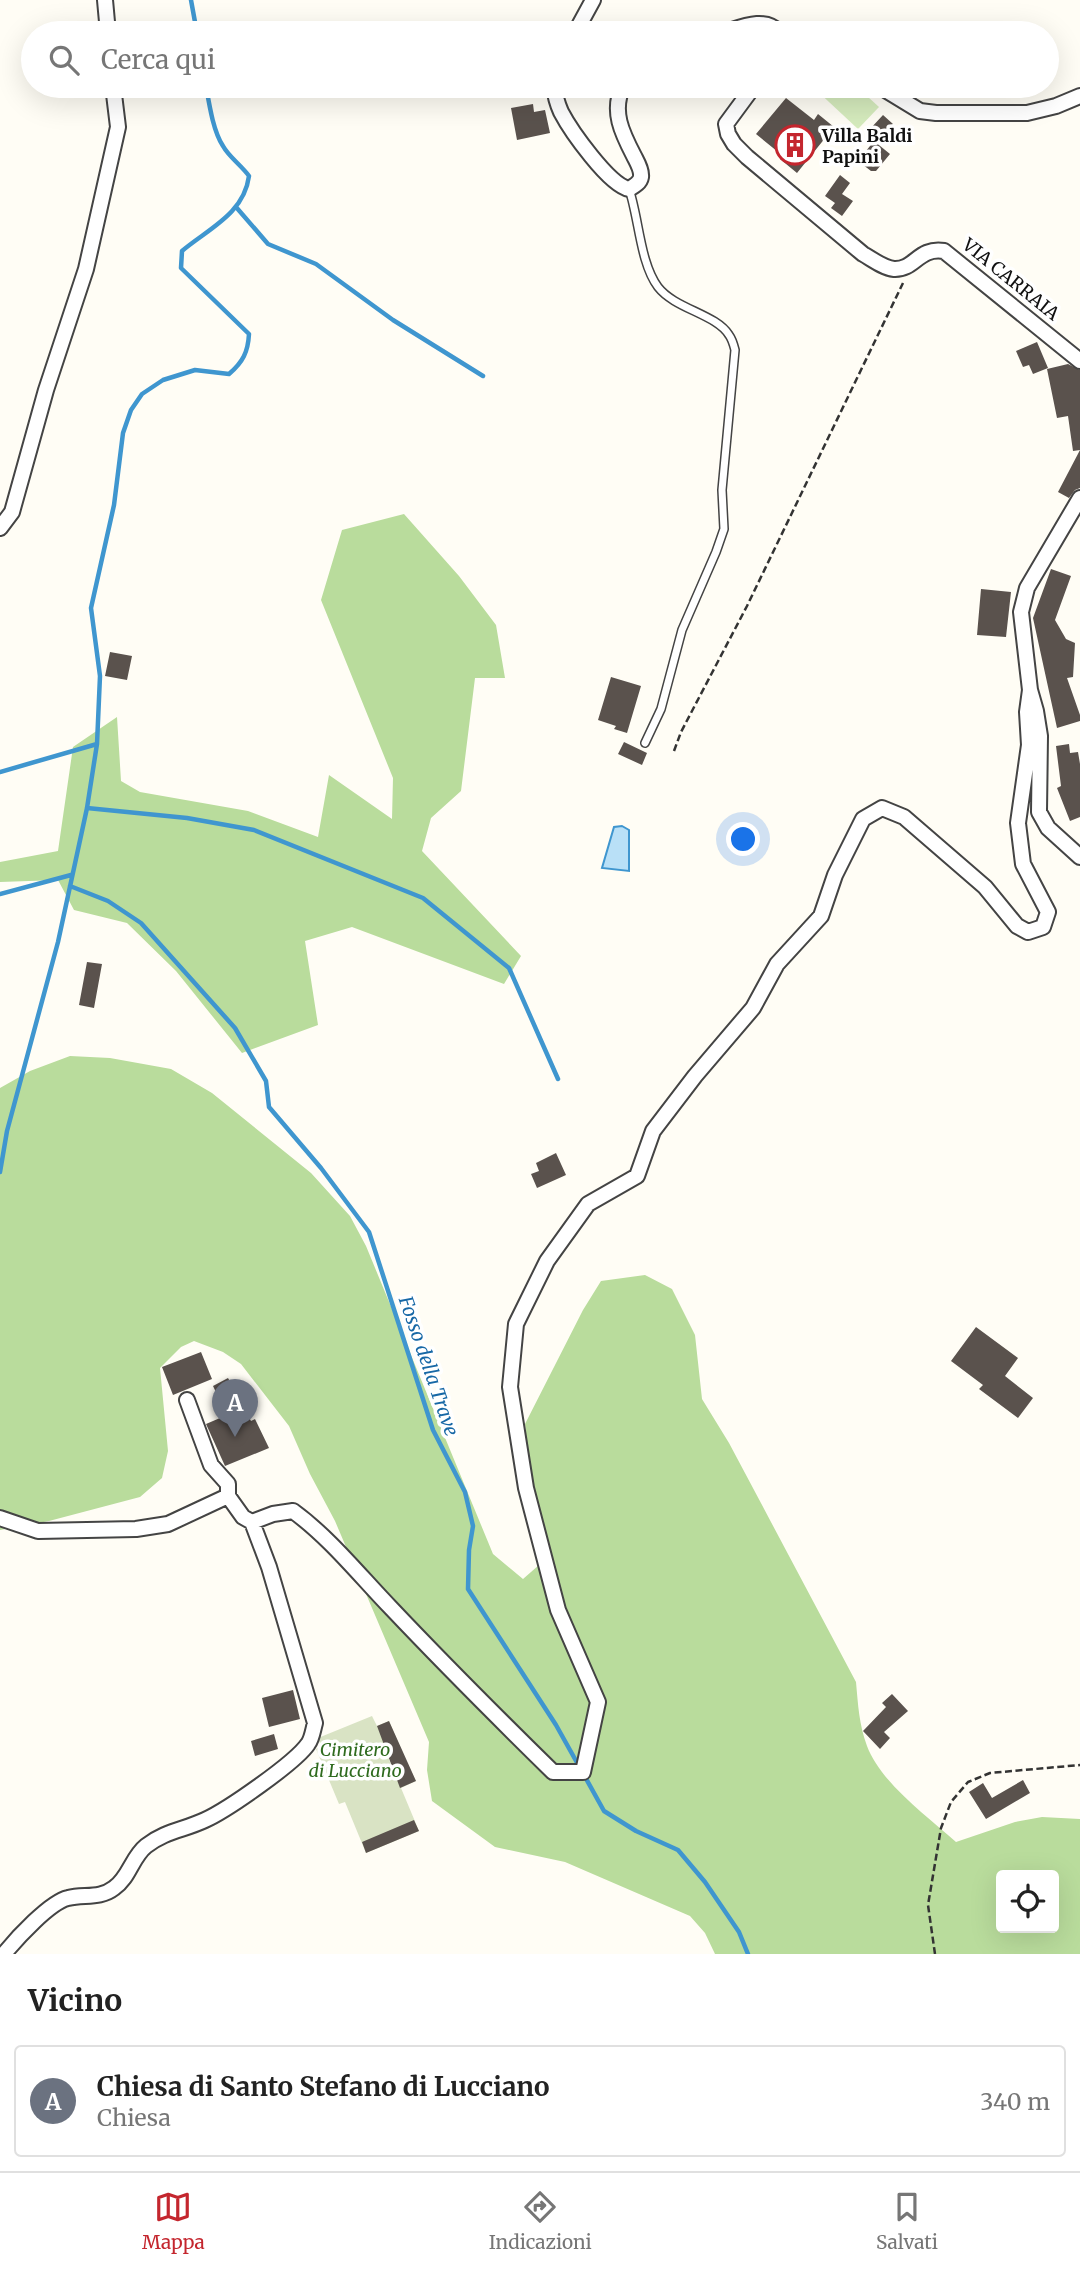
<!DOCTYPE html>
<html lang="it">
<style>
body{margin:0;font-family:Merriweather,serif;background:#f6f6f6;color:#222}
.controls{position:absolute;right:21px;bottom:21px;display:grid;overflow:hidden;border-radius:7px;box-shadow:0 7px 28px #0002}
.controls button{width:63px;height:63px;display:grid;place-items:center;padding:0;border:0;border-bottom:2px solid #e0e0e0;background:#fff;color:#222;font:35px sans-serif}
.you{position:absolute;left:744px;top:840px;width:24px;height:24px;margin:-18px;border:5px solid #fff;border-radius:50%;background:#1a73e8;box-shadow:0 0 0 10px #1a73e833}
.badge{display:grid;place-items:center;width:46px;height:46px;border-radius:50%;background:#c4262e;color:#fff;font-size:23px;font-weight:700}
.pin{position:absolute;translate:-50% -58px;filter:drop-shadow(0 2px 4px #0008)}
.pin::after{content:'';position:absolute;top:37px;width:24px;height:21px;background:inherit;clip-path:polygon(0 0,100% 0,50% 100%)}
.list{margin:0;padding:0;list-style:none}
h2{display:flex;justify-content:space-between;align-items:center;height:91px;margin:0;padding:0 28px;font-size:30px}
h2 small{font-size:23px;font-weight:400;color:#767676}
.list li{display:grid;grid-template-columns:46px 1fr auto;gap:21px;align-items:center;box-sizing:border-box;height:112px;margin:0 14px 14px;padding:0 14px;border:2px solid #e0e0e0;border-radius:7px}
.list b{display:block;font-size:26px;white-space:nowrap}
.list p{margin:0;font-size:23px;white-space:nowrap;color:#767676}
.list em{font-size:23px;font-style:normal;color:#767676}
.icon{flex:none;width:38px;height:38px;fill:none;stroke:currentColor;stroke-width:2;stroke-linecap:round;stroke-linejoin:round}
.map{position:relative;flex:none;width:1080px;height:1954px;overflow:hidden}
.search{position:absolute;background:#fff;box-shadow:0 7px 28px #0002;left:21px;right:21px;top:21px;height:77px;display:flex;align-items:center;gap:18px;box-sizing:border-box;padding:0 24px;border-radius:38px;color:#767676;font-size:26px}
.sheet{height:217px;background:#fff}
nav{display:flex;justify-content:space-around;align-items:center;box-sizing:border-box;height:98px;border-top:2px solid #e0e0e0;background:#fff;font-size:19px;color:#767676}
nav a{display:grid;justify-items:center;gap:4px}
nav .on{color:#c4262e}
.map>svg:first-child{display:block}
</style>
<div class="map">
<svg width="1080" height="1954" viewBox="0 0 1080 1954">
<rect width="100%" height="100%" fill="#fffdf5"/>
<path fill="#d5ebbd" d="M817,86h39l23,21 -21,22 -44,-41z"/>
<path fill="#b9dc9c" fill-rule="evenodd" d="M404,514l55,62 37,49 9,53h-30l-14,113 -30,27 -9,33 99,105 -17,28 -152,-57 -47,14 13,84 -76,28 -66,-82 -49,-48 -53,-13 -16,-30 -58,2v-20l58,-11 15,-104 44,-30 4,64 19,11 108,19 70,26 11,-62 63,44 1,-41 -72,-178 21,-70z
M70,1056l40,2 61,11 41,24 99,80 39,43 16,30 127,308 30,25 16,-14 -14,-141 58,-114 18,-29 44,-6 27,14 23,46 7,64 27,44 127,239c2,22 3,43 11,64 14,37 60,70 89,96l59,-20 27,-5 38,2v135h-365l-10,-21 -15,-17 -125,-54 -70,-15 -63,-46 -5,-31 2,-28 -94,-221 -25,-47 -21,-48 -48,-62 -18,-12 -29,-11 -13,6 -21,21 8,83 -6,27 -22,19 -91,24 -49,9v-442l30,-17zM1001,1875h53v53h-53z"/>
<path fill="#d9e3c4" d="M372,1716l5,10 12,-5 11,26 -13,7 7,19 15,-6 7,14 -15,7 18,43 -53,22 -21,-51 -6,2 -23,-55 5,-3 -3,-8z"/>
<path fill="#b9e0f7" stroke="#3f96cf" stroke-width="2" d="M622,826l7,4v41l-27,-3 12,-41z"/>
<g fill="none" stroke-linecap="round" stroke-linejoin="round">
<path stroke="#3f96cf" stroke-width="4.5" d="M191,0l6,33
M236,207l32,37 48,20 77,56 90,56
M0,772l97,-28
M87,808l100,10 67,12 169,68 86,70 49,111
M70,886l38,15 33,22 94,105 31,53 3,26 52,61 48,64 64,198 32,62 8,34 -4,24 -1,39 88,136 24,43
M0,894l71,-19
M0,1172l7,-41 51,-189 29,-134 10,-64 3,-68 -9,-68 23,-103 9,-72 8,-23 11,-16 21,-14 32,-10 34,4c14,-12 19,-22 20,-40l-68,-66 1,-17c26,-22 62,-37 67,-75 -8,-11 -20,-19 -26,-30 -10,-15 -14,-43 -17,-60
M584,1775l20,36 32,20 42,19 27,32 34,50 9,22"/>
</g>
<path fill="#5a524d" d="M786,98l28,22 4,-6 16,13 -37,46 -17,-14 3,-3 -27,-22z
M533,104l1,8 11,-2 5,23 -33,7 -6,-32z
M883,115l10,9 -14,14 -9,-9z
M874,141l16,13 -14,17h-5l-13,-10z
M840,175l10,8 -8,11 11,7 -11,15 -11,-8 4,-5 -10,-7z
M1037,342l11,26 -15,6 -4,-9 -6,2 -7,-16z
M1068,364l12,6v118l-5,2 -6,8 -11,-6 22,-42 -7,1 -5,-35 -11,2 -10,-49z
M1051,569l20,7 -16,44 11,19 9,4 -2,34 -6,1 13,37v6l-23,7 -24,-110z
M981,589l30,3 -5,45 -29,-2z
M110,652l22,4 -5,24 -22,-4z
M611,677l30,9 -14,47 -13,-4 2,-3 -18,-6z
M624,742l23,11 -5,12 -24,-11z
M1069,744l1,9 8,-1 2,12v53l-10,4 -13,-33 4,-2 -5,-40z
M87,962l15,2 -8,44 -15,-3z
M556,1153l10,22 -29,13 -6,-14 8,-3 -3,-8z
M976,1327l42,31 -13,18 28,22 -15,20 -39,-29 4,-4 -32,-24z
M201,1352l11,27 -39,16 -11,-28z
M228,1378l23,43 4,-2 14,29 -44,18 -19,-42 21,-9 -14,-29z
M293,1690l7,29 -31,8 -7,-29z
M892,1694l16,17 -24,21 6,6 -10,11 -17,-18 23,-24 -4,-4z
M389,1721l27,60 -16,7 -23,-62z
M274,1734l4,15 -23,7 -4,-15z
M1023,1780l7,13 -44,26 -17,-27 14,-9 9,15z
M414,1820l5,11 -53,22 -4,-11z"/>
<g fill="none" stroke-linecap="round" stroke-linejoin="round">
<g stroke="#444" stroke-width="10">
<path id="service" d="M629,189c10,29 11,74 29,98 17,22 58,27 71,48 3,4 5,11 6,15l-13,140 2,39 -8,23 -34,78 -21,79 -16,34"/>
</g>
<g stroke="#444" stroke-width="18">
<path id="minor" d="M105,0l3,33
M575,33l18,-33
M723,33c19,-6 42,-17 57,0
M554,86c1,10 3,17 7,26 10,19 48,73 68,77 5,-3 11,-6 12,-12 1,-7 -4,-15 -7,-21 -12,-23 -23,-45 -11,-70
M754,86l-28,38 2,10 6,10 13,13 116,97c9,5 20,14 31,15 21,1 24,-22 50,-18l136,110
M879,86l41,25 16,2h91l29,-7 24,-10
M1080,498l-53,90 -6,24 9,78 6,21 4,25 -1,76 9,16 32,29
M0,528l12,-16 34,-122 40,-121 32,-142 -5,-41
M187,1400l24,65 17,19v12
M0,1518l38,13 98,-2 32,-5 60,-28 15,21 9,5 21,-8 20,-3c37,27 67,65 98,97 53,56 107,110 162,164h30l15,-70 -40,-92 -32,-122 -16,-101 6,-63 31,-63 41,-57 49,-28 16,-45 42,-55 58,-68 24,-44 44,-48 14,-41 28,-56 19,-11 22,9 81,70 32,39 11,6 15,-5 5,-15 -25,-48 -5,-41 11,-78 -2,-33 3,-22
M4,1954c12,-15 46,-52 64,-56 16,-4 32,1 46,-10 15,-10 18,-31 32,-42 19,-15 38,-16 59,-26 22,-10 90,-57 103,-76 4,-5 5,-14 7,-21l-46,-156 -17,-45"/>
</g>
<path stroke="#333" stroke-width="2.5" stroke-dasharray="7 3.5" stroke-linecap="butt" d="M674,751l7,-19 66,-126 156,-323
M935,1954l-7,-49 13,-77 10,-26 17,-20 22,-9 90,-8"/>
<use href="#service" stroke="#fff" stroke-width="7"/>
<use href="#minor" stroke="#fff" stroke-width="14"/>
</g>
<defs>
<g id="building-ring" transform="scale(2.0125)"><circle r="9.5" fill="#fff" stroke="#c4262e" stroke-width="1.5"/><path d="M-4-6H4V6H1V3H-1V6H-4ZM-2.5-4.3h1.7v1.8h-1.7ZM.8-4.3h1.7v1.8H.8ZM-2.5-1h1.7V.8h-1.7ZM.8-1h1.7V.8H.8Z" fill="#c4262e"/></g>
</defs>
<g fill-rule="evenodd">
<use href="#building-ring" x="795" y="145"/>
</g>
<g text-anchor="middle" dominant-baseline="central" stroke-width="7" stroke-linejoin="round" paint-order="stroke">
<g font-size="18" font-weight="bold" fill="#111" stroke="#fff" text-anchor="start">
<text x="822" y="135">Villa Baldi<tspan x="822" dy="21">Papini</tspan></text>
</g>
<g font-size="18" fill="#111" stroke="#fff">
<text transform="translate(1011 279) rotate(39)">VIA CARRAIA</text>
</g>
<g font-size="18" font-style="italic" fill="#2f6b1f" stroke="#fff">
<text x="355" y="1749">Cimitero<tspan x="355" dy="21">di Lucciano</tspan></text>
</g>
<g font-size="19" font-style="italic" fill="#1768a6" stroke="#fff">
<text transform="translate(429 1366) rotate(71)">Fosso della Trave</text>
</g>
</g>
</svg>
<div class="controls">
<button><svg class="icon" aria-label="locate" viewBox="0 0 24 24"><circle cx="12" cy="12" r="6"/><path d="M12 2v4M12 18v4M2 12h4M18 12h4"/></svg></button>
</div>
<div class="you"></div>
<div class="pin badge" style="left:235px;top:1437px;background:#6b7280">A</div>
<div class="search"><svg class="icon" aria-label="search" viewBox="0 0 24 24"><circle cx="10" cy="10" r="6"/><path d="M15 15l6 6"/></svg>Cerca qui</div>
</div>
<section class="sheet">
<h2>Vicino<small></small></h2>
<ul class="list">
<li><span class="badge" style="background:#6b7280">A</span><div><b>Chiesa di Santo Stefano di Lucciano</b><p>Chiesa</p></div><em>340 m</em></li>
</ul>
</section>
<nav>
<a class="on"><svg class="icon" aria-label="map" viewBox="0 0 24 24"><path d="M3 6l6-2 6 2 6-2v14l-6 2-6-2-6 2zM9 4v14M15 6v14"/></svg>Mappa</a>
<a><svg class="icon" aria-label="directions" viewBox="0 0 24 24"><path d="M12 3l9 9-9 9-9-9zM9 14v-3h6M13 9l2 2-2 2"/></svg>Indicazioni</a>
<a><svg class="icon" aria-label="saved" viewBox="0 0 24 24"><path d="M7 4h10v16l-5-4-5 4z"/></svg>Salvati</a>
</nav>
